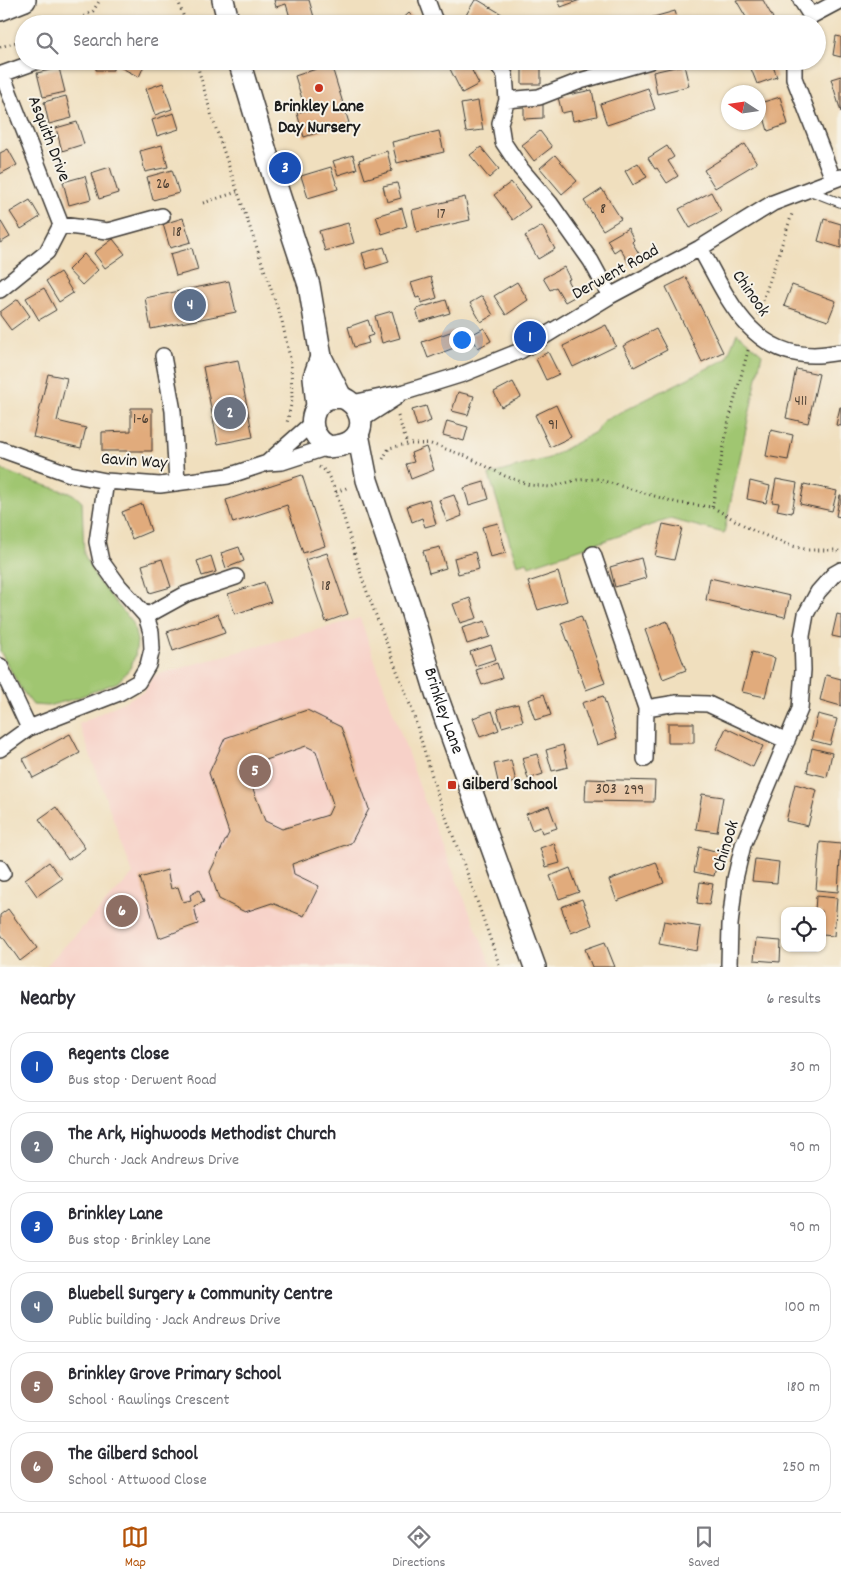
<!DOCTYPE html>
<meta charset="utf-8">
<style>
body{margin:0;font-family:Dekko,sans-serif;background:#f7f7f7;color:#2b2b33}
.controls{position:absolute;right:15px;bottom:15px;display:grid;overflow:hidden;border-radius:10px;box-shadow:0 1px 4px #0004}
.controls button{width:45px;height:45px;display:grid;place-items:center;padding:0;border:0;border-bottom:1px solid #e1e1e2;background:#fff;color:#2b2b33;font:25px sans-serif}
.compass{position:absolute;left:721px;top:85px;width:45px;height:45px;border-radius:50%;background:#fff;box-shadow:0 1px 4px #0004;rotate:282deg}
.you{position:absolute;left:461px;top:339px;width:18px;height:18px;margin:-12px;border:4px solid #fff;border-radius:50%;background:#1a73e8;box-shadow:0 0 0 8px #1a73e833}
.badge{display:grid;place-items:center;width:32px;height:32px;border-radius:50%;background:#b45309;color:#fff;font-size:16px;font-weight:700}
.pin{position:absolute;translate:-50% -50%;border:2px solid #fff;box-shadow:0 1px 5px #0006}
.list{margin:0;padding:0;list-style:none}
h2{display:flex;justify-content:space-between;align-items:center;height:65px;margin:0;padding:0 20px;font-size:21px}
h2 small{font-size:16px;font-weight:400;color:#7c7c81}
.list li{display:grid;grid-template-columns:32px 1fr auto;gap:15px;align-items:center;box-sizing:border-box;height:70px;margin:0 10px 10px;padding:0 10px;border:1px solid #e1e1e2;border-radius:20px}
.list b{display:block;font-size:19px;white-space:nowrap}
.list p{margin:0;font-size:16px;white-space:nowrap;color:#7c7c81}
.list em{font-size:16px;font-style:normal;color:#7c7c81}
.icon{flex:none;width:28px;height:28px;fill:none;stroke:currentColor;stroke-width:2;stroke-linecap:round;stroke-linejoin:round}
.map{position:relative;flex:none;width:841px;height:967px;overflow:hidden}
.search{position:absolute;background:#fff;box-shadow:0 1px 4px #0004;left:15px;right:15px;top:15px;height:55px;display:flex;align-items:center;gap:12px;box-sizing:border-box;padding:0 18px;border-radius:28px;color:#7c7c81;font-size:19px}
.sheet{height:545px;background:#fff}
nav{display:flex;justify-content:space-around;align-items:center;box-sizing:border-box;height:70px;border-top:1px solid #e1e1e2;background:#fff;font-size:14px;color:#7c7c81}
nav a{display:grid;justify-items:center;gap:2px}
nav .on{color:#b45309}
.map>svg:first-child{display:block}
</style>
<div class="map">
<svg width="841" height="967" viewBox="0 0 841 967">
<rect width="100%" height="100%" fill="#f7f3e8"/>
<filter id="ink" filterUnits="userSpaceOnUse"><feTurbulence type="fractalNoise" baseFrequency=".02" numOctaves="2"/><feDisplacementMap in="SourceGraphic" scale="10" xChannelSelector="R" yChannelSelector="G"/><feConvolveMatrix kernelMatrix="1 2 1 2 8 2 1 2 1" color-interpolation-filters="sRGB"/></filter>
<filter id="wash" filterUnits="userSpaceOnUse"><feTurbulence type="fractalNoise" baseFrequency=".0096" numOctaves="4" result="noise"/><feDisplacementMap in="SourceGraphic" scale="20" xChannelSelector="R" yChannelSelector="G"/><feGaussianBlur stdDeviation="1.12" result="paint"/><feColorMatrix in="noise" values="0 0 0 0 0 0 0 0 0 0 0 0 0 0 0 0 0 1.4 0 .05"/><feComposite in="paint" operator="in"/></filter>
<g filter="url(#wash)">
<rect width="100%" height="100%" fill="#f0dfbe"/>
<path fill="#f7d1c8" d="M360,618l66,187 66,162h-447l88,-93 -54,-150 66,-33 7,-15z"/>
<path fill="#a0c671" stroke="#5e7146" d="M737,333l25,21 -38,179 -54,-14 -141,47 -2,-4 -10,3 -28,-90 60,-17 48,-27 6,-10 123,-62z
M0,469l25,10 48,15 9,8 2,52 13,26 36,43 4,18 -2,15 -5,12 -12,14 -44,17 -26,7 -15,-1 -12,-16 -21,-38z"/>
<g id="blocks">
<path fill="#e1ab7c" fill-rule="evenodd" d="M274,0h35l7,24h-24l-6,-20 -10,3z
M475,0h3l27,16 -5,8h-20l-14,-9z
M558,0h22l-19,7z
M736,0h27l10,18 -10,6h-13z
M675,11l4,13h-27l-2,-6z
M409,13l10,11h-22z
M836,36l5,1v20l-8,-2z
M96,61h17v9h-17z
M121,61h25l-7,16 -21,-11z
M451,61h16l12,23 -17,9 -15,-30z
M748,61h23l6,16 -20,7z
M331,64l18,59 -45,14 -7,-24 13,-4 -2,-8 -5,1 -8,-26z
M522,65h19v19h-19z
M684,65l5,21 -32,8 -4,-22z
M59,68l6,24 -22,5 -6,-24z
M841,76v36l-10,-33z
M163,83l9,26 -17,6 -9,-26z
M648,88l7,21 -48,16 -7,-21z
M592,90l5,26 -24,5 -2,-10 -9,2 -4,-16z
M66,96l6,22 -23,6 -5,-22z
M780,97l8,27 -20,7 -8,-28z
M478,101l5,29 -17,2 -5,-28z
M543,104v14l-19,1v-14z
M174,113l5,16 -22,7 -5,-16z
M77,122l7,22 -22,7 -6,-23z
M439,131l5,21 -47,11 -5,-21z
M540,131l12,16 -18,14 -12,-16z
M745,144l12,19 -42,25 -11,-18z
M162,145l6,22 -23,5 -5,-21z
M667,146l7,11 -6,4 10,15 -11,7 -10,-15 -2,1 -7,-11z
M481,147l18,22 -10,9 -19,-23z
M8,149l9,16 -17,9v-21z
M387,151l5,20 -27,8 -6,-19z
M353,155l4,14 -19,6 -5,-14z
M555,155l22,26 -15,13 -22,-26z
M638,163l9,14 -14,8 -8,-14z
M110,167l8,26 -19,6 -8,-26z
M331,167l7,22 -30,9 -7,-22z
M172,170l7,23 -26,7 -6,-23z
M85,176l6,23 -22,6 -6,-23z
M511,182l19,25 -17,13 -19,-25z
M397,183l4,15 -14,4 -4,-16z
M602,189l19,30 -18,11 -19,-29z
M711,192l10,19 -31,17 -11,-19z
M465,197l5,23 -53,12 -5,-22z
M30,200l10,17 -19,12 -11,-17z
M402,208l5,18 -25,8 -6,-18z
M183,218l8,24 -21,6 -7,-24z
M824,219l17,5v24l-23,-7z
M0,220l10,17 -10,6z
M348,223l6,20 -29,8 -6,-20z
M542,226l13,23 -17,10 -13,-23z
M628,228l6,12 -2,2 9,15 -12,7 -9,-16 -6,4 -7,-12z
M113,239l12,15 -20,14 -11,-15z
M384,247l5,15 -22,7 -5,-16z
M192,248l6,22 -22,6 -6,-22z
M84,254l14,16 -16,15 -14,-15z
M564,267l6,12 -3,1 9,16 -11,6 -9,-15 -6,3 -7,-12z
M60,272l13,21 -14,9 -13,-21z
M431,277l6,21 -16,5 -1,-6 -4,1 -5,-15z
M686,277l37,75 -21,10 -36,-75z
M229,281l7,31 -85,17 -6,-31z
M517,282l11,18 -22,15 -12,-19z
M792,285l44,16 -8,20 -44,-15z
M44,288l12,22 -17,10 -13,-22z
M482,296l11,19 -12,7 -11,-19z
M18,299l12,17 -19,14 -11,-15v-3z
M446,300l4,13 -30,9 -4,-13z
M392,311l8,27 -18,5 -7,-27z
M368,320l5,15 -6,2 2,6 -15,4 -6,-20z
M606,325l10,21 -43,21 -10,-21z
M484,328l7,13 -13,7 -7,-13z
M656,329l11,21 -33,17 -11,-21z
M453,331l6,15 -31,12 -6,-16z
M548,352l11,22 -13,6 -10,-21z
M238,360l15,77 -35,7 -15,-77z
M796,369l23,5 -11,49 -22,-5z
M48,374l19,4 -10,43 29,7 -5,20 -48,-11z
M513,382l8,15 -20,10 -7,-15z
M458,392l16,4 -6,19 -16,-4z
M556,405l15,32 -21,10 -15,-32z
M426,406l5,15 -14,5 -5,-16z
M840,407h1v19l-5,-1z
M131,408h21v43h-50v-19l29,-1z
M447,421l21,6 -4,14 -21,-6z
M771,430l22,5 -5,25 -22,-4z
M426,447l8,23 -23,9 -5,-15 8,-2 -3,-9z
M302,475l23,71 -22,7 -16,-48 -54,18 -7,-23z
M776,479l21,4 -5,30 -15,-3 2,-7 -7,-1z
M750,481l20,5 -4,17 -19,-4z
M484,482l5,17 -20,6 -5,-17z
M804,484l33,7 -5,20 -32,-7z
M454,495l8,21 -15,6 -8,-22z
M840,495h1v22l-5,-1z
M429,499l7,25 -11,3 -3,-9 -10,4 -5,-16z
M142,504l9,27 -19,8 -10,-27z
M498,523l8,30 -16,4 -8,-30z
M663,524l19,4 -8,32 -19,-4z
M239,547l5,14 -18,7 -5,-15z
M440,547l6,21 -17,5 -6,-22z
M475,552l4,17 -21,5 -4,-16z
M327,553l21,61 -22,8 -21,-62z
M211,556l5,16 -14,4 -5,-15z
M641,558l5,20 -31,9 -5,-20z
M162,559l9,28 -21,6 -8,-28z
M558,572l9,29 -29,9 -10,-28z
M710,578l80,18 -5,21 -79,-17z
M264,582l7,20 -36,12 -7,-20z
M470,598l7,20 -17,5 -7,-19z
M218,614l7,19 -52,18 -6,-19z
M837,614l4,1v23l-9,-2z
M581,616l24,67 -19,7 -25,-67z
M485,621l5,16 -23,7 -5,-16z
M667,621l19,49 -23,9 -18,-49z
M491,645l5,14 -21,7 -5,-14z
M752,652l23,6 -10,39 -23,-5z
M497,663l5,15 -20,7 -6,-15z
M826,675l15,4v27l-21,-6z
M544,694l7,21 -16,5 -7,-20z
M603,696l14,42 -20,7 -15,-42z
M518,704l5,17 -21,6 -5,-18z
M307,710l34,17 28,82 -18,34 -59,21 2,10 25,12 -15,30 -32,-13 -27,9 -26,-13 -9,-27 19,-39 -20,-60 16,-35zM306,746l10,5 17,53 -5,11 -46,14 -17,-8 -18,-48 5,-8z
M492,711l7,19 -19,7 -7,-19z
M818,714l19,5 -7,26 -19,-5z
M668,723h26v20h-26z
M726,728l37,18 -10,21 -37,-18z
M70,734l10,19 -47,25 -10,-19z
M563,745l5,22 -16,4 -6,-21z
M812,748l20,5 -5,24 -20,-5z
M537,754l6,20 -15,5 -6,-21z
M511,760l5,22 -17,4 -5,-22z
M586,779l69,2 -1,21 -69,-1z
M795,784l22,6 -9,36 -22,-5z
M702,794l21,3 -6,35 -21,-3z
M549,806l8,22 -15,5 -2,-6 -8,3 -6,-16z
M56,807l29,41 -17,12 -29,-41z
M820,842l21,2 -3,48 -22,-2z
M554,843l6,20 -14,4 -6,-19z
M699,847l20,5 -5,24 -20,-4z
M755,859l24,3 -2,21 -25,-2z
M49,862l13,17 -25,17 -12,-17z
M656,862l8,21 -47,18 -8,-21z
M570,868l9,24 -20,7 -9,-23z
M167,870l4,19 7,-2 5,15 8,-2 -1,-5 9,-5 5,12 -10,4 4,18 -39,14 -19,-60z
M700,882l13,2 -4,21 -12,-2z
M816,896l21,2 -3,38 -12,-1v-24h-7z
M582,899l10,26 -21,8 -10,-26z
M8,909l29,39 -17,13 -20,-28v-18z
M664,921l37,6 -4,24 -38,-7z
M756,939l25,2 -1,21 -26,-2z
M605,942l10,25h-23l-7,-18z"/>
</g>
</g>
<g filter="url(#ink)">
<use href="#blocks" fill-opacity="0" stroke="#3c3934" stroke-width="1"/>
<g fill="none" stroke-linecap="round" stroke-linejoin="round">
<g stroke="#3c3934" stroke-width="10">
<path id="lane" d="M810,191l31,12"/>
</g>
<g stroke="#3c3934" stroke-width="18">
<path id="street" d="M427,0l7,19 5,5
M801,0l10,16
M806,24l5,-8 30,-16
M495,61l10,14 2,25 -7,23 3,19 18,27 29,34 41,58 19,35
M794,61v17l39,101
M507,100l32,-3 41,-16 70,-20
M61,225l47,6 54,-15
M700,248c27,48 49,107 114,107 9,0 18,-2 27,-3
M0,290l47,-38 14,-27 -59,-151 36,-13
M163,356l10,55 4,72
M352,403l53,-11 58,-18 57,-23 90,-55 90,-48 73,-45 68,-26
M361,420l36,-23
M0,449l70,25 36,7 54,4 68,-9 39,-13 15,-1 46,-15
M267,463l45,-40
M593,554l53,154 -1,51
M146,616l40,-22 50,-17
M0,666l29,62
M646,708l31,-5 31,1 79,37
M0,749l29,-21 90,-35 19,-11 10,-17 4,-16 -1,-17 -5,-16 -27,-30 -18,-25 -4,-19 9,-61
M0,868l3,5
M730,967l-1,-3 1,-39 5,-46 8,-34 57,-136 3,-39 -1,-34 4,-22 12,-22 16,-18 7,-4"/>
</g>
<g stroke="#3c3934" stroke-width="24">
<g id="secondary">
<path d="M223,0l6,24"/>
<path d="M0,10l25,-10"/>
<path d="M239,61l37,124 33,100 12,72 20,40"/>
<path d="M341,397c19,7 28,31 10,44 -7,5 -15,5 -23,6 -3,-3 -7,-5 -9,-8 -12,-13 -7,-35 10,-41 4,-1 9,0 12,-1z"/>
<path d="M317,406l-3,-29 7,-20"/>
<path id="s1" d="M358,434l9,46 43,127 27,89 98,271"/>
</g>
</g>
<path stroke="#3c3934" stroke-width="3" stroke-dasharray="1 4" stroke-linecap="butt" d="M178,0l8,24
M71,24l22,-13 7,-11
M0,47l24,-7
M196,61l16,56 70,204 9,42 1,37 -5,23
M203,203l34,-11
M758,315l34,-101
M398,416l9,28
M383,459l6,-11 18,-4h24l35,12 39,20 25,9 20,2 27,-7 20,-1 81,24 34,4 42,24 35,14 19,5h28l5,2
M319,467l7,4 10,21 28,92 48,126 27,89 30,79 31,89
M336,492l13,-5
M712,507l17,-87 20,-73"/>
<use href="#lane" stroke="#fff" stroke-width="8"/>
<use href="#street" stroke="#fff" stroke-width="15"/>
<use href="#secondary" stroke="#fff" stroke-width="21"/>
</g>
</g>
<g fill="#c8321e" stroke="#f7f3e8" stroke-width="2">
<circle cx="319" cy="88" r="5"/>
<rect x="447" y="780" width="10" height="10" rx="2.5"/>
</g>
<g text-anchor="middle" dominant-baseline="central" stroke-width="4" stroke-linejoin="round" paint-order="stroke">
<g font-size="15" fill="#4d4034">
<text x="163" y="185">26</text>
<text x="603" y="210">8</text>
<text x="441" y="215">17</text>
<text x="177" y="233">18</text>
<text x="801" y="402">411</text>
<text x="141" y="420">1-6</text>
<text x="553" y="426">91</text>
<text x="326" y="587">18</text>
<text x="606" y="790">303</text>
<text x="634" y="791">299</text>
</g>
<g font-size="18" font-weight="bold" fill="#1c1c1c" stroke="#f7f3e8">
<text x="319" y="107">Brinkley Lane<tspan x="319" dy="21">Day Nursery</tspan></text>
<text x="462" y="785" text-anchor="start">Gilberd School</text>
</g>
<g font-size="18" fill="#1c1c1c" stroke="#f7f3e8">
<text transform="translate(48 139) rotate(69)">Asquith Drive</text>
<text transform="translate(616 273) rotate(-29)">Derwent Road</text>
<text transform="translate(750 294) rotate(55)">Chinook</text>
<text transform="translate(134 462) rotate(4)">Gavin Way</text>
<text stroke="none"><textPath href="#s1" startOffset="290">Brinkley Lane</textPath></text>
<text transform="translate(727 846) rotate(-73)">Chinook</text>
</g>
</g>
</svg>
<div class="controls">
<button><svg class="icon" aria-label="locate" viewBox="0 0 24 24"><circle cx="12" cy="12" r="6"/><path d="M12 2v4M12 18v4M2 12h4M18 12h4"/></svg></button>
</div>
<svg class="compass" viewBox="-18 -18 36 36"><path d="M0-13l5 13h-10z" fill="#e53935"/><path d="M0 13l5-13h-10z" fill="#7c7c81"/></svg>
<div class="you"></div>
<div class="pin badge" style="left:530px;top:337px;background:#1a4fb4">1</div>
<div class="pin badge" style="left:230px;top:413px;background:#6b7280">2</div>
<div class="pin badge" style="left:285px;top:168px;background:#1a4fb4">3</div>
<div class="pin badge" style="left:190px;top:305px;background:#5c6f8a">4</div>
<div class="pin badge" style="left:255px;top:771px;background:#8d6e63">5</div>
<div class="pin badge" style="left:122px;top:911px;background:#8d6e63">6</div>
<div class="search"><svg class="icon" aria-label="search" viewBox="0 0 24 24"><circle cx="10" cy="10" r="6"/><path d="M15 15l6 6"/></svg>Search here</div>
</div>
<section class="sheet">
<h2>Nearby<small>6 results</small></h2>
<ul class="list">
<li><span class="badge" style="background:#1a4fb4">1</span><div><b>Regents Close</b><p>Bus stop · Derwent Road</p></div><em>30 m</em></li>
<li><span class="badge" style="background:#6b7280">2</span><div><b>The Ark, Highwoods Methodist Church</b><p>Church · Jack Andrews Drive</p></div><em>90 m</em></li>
<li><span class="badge" style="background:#1a4fb4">3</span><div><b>Brinkley Lane</b><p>Bus stop · Brinkley Lane</p></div><em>90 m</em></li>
<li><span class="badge" style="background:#5c6f8a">4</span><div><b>Bluebell Surgery &amp; Community Centre</b><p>Public building · Jack Andrews Drive</p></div><em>100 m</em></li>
<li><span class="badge" style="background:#8d6e63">5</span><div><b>Brinkley Grove Primary School</b><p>School · Rawlings Crescent</p></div><em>180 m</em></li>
<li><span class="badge" style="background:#8d6e63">6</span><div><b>The Gilberd School</b><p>School · Attwood Close</p></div><em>250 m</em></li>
</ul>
</section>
<nav>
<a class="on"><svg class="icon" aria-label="map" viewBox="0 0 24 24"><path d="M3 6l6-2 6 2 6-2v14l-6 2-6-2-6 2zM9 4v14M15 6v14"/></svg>Map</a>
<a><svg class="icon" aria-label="directions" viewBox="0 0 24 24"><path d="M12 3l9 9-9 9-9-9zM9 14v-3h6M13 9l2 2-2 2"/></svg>Directions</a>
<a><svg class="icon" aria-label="saved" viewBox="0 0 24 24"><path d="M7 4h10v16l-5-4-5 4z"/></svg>Saved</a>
</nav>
